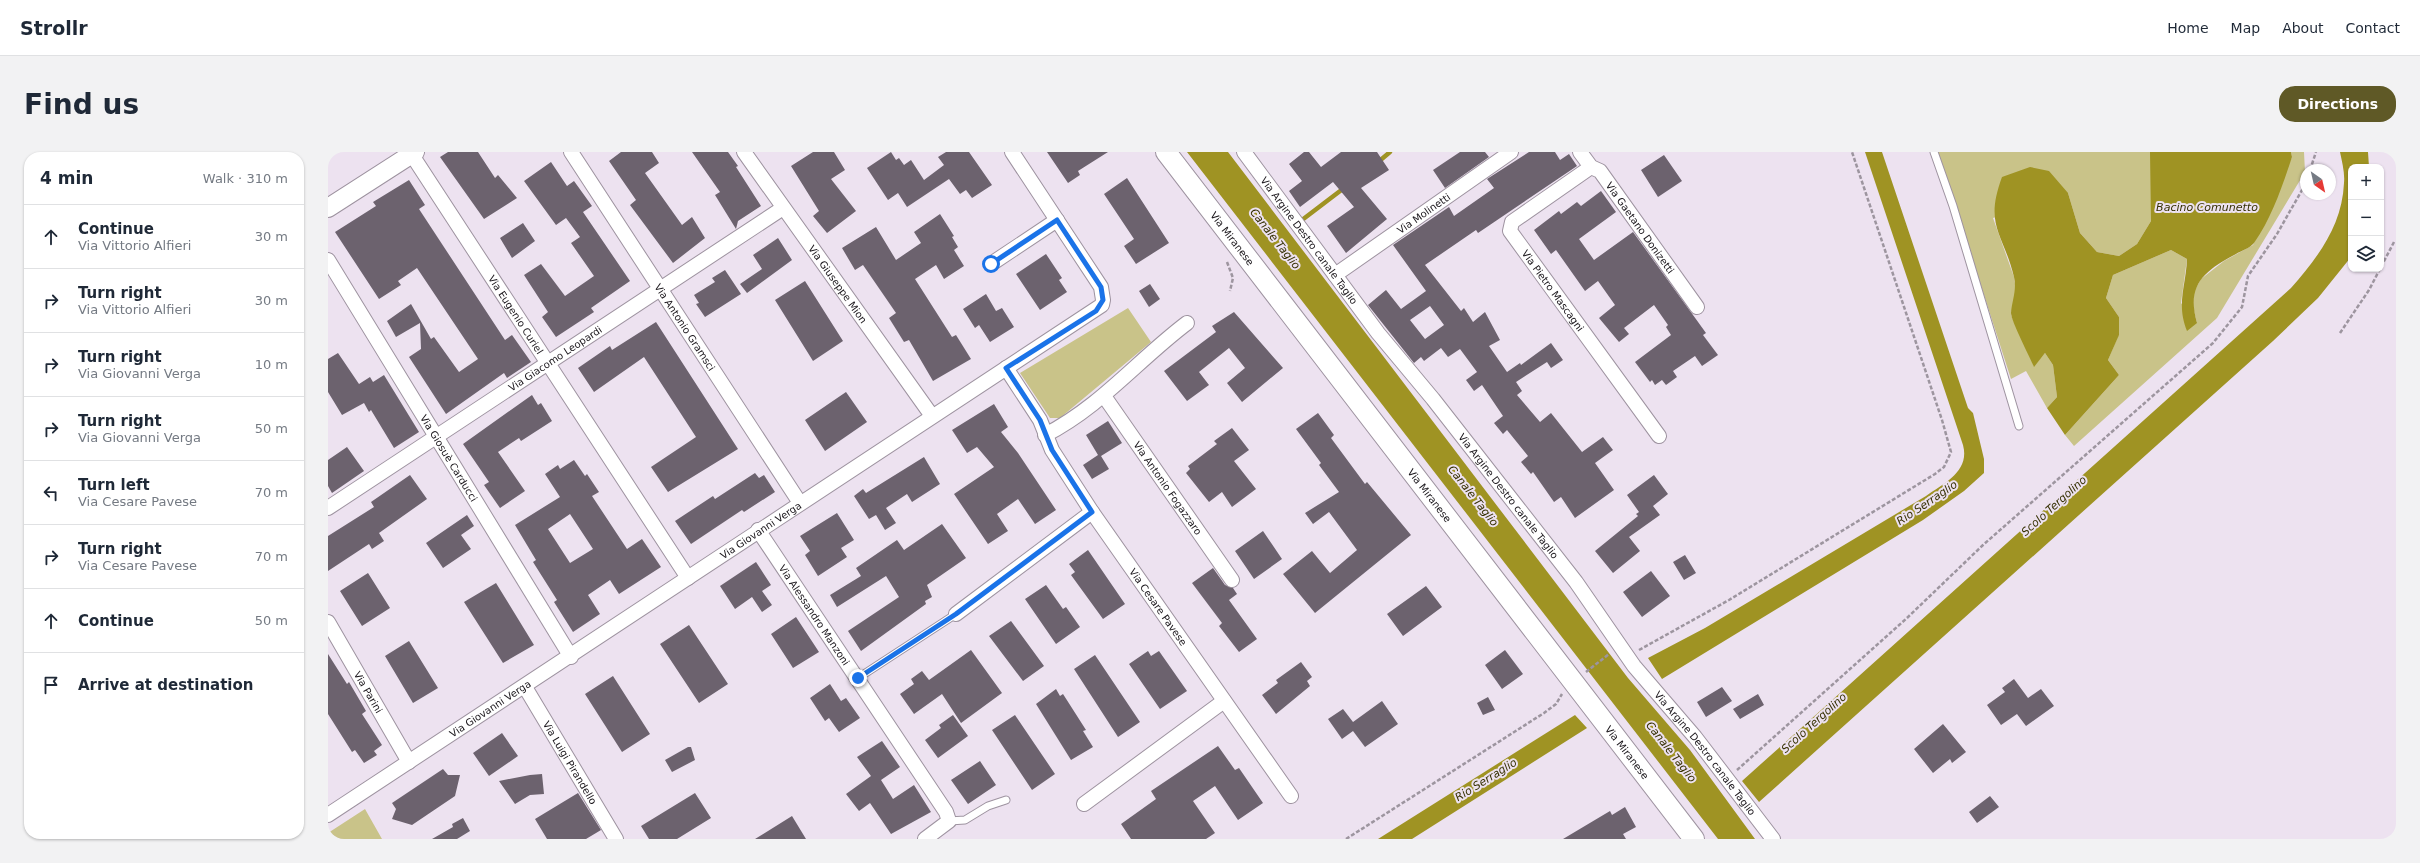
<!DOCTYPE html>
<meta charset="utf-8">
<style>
body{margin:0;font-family:"DejaVu Sans",sans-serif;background:#f2f2f3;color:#1f2937}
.controls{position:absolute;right:12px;top:12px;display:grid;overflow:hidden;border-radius:8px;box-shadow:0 1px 3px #0004}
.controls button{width:36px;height:36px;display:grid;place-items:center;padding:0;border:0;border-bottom:1px solid #e0e1e3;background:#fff;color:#1f2937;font:20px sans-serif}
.compass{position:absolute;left:1972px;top:12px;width:36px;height:36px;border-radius:50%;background:#fff;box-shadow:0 1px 3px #0004;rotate:146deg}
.stop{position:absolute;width:12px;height:12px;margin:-9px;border:3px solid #1a73e8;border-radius:50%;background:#fff}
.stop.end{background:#1a73e8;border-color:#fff;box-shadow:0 1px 4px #0008}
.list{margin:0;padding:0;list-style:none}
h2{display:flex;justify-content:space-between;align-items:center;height:52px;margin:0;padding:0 16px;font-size:17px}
h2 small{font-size:13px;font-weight:400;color:#747a83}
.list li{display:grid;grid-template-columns:26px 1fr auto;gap:12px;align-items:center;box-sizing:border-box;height:64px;padding:0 16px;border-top:1px solid #e0e1e3}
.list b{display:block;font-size:15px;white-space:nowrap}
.list p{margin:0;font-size:13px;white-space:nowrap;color:#747a83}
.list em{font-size:13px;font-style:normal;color:#747a83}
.icon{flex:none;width:22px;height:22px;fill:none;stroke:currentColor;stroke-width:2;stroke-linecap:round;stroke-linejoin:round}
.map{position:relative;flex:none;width:2068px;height:687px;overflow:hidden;border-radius:16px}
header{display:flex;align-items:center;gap:24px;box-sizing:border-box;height:56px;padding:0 20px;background:#fff;border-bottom:1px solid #e0e1e3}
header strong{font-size:19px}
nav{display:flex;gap:22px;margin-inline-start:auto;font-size:14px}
.intro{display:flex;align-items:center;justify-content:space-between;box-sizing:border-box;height:96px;padding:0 24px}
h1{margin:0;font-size:28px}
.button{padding:10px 18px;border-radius:16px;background:#5f5926;color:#fff;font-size:14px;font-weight:700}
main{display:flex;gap:24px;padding:0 24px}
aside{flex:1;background:#fff;border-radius:16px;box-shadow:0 1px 3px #0004}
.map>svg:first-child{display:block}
</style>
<header>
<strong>Strollr</strong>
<nav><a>Home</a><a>Map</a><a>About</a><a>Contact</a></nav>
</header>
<div class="intro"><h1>Find us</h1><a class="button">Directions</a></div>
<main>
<aside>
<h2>4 min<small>Walk · 310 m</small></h2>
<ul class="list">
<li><svg class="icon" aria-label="ahead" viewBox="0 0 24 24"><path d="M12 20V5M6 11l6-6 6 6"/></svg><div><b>Continue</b><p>Via Vittorio Alfieri</p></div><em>30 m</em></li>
<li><svg class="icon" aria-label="right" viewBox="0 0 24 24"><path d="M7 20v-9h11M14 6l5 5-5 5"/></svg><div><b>Turn right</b><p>Via Vittorio Alfieri</p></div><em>30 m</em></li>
<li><svg class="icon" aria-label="right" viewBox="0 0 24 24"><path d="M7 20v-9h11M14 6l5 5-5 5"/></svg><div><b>Turn right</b><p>Via Giovanni Verga</p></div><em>10 m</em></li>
<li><svg class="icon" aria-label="right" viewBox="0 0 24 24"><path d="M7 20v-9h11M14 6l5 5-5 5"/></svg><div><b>Turn right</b><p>Via Giovanni Verga</p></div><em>50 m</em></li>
<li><svg class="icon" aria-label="left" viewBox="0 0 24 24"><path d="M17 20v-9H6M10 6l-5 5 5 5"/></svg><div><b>Turn left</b><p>Via Cesare Pavese</p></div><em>70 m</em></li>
<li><svg class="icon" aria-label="right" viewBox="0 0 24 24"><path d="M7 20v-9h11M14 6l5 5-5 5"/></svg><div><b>Turn right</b><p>Via Cesare Pavese</p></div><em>70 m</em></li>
<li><svg class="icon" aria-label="ahead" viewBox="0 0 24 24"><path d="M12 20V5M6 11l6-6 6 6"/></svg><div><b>Continue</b></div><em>50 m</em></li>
<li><svg class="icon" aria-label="arrive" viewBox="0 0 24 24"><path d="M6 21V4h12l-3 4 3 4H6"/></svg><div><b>Arrive at destination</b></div></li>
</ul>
</aside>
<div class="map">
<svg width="2068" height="687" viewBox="0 0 2068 687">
<rect width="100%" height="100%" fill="#ede2f0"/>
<path fill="#c9c389" d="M1610,0h213v69l-14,23 -18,12 -22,-4 -17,-19 -12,-40 -75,25 21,59 2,14 -5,24 23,51 11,-13 8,12 4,32 -10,11 -21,-37 -15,8z
M1963,0h13l1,20 -88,146 -143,128 -9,-11 54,-60 -11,-15 11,-26v-17l-13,-19 7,-23 58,-25 16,9 -6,44 16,20 -3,-12 -1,-18 8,-14 23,-18 29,-16 39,-88z
M800,156l23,34 -91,76h-10l-30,-45z
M37,657l17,30h-54v-6z"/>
<path fill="#9f9323" d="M859,0h41l400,526 62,72 65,89h-37z
M1537,0h17l86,256 5,5 11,46v14l-20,18 -41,29 -261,159 -14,-21 57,-30 221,-132c19,-13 44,-25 37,-51z
M1822,0h141l1,5c-10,30 -20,60 -38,86 -4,5 -13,8 -18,11 -32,17 -50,31 -39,69l-10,8c-11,-27 -1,-45 0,-72l-16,-9 -58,25 -7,23 13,19v18l-11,25 11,15 -54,60 -18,-27 10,-11 -4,-32 -8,-12 -11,14c-4,-10 -23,-46 -23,-54 1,-13 6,-23 3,-36 -11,-45 -30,-51 -12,-100l28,-10 19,4 19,22 12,40 17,19 22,4 18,-12 14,-23z
M2012,0h28l1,15h-18v90l-33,41 -45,43 -514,461 -17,-21 549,-493c27,-31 51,-62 53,-105 1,-10 -2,-21 -4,-31z
M1247,563l12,13 -175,111h-34z"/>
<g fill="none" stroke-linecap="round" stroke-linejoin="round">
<path stroke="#9f9323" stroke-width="4.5" d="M1049,11l13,-11
M974,68l42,-32"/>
</g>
<path fill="#6c626e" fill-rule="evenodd" d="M120,0h30l17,26 3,-3 19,23 -33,21 -44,-62z
M293,0h31l7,11 -14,10 37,52 10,-8 13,21 -32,25 -43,-58 6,-5 -27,-39z
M364,0h36l10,14 -2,1 25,39 -23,15 -2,8 -21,-34 5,-3z
M485,0h21l11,18 -14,9 25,32 -29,22 -14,-17 6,-5 -28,-45z
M563,0l5,8 3,-2 5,7 7,-5 13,20 20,-15 -6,-8 8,-5h23l23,33 -20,13 -6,-8 -6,4 -11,-15 -42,28 -9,-14 -10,7 -21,-32z
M719,0h61l-30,19 2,4 -12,8z
M976,0h5l12,15 20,-15h36l12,18 -28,18 26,31 -41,34 -19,-27 27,-19 -21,-25 -33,25 -11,-16 13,-10 -13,-17z
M1132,0h25l4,5 -44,31 -12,-18z
M1201,0h26l5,8 9,-6 8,12 -99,67 -2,-3 -51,35 36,46 3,-3 9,14 12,-10 15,28 -11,6 18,26 13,-9 1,2 30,-22 12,17 -12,8 -4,-6 -31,20 6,9 -5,4 23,27 11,-9 31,39 21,-15 10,13 -18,13 19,27 -39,28 -14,-21 -7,5 -21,-30 -2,2 -10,-12 7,-6 -21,-26 -4,4 -9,-11 9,-7 -21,-31 -8,6 -8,-11 11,-8 -17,-23 -12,8 -7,-9 -17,13 -3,-4 -7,6 -46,-58 18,-15 15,19 25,-18 -33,-46 56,-38 5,9 40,-28 -7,-9zM1102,154l14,19 -19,14 -15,-19z
M1336,3l18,26 -24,16 -17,-27z
M223,10l16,24 7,-5 18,25 -9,6 47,69 -39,27 3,4 -38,25 -14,-20 6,-5 -24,-37 17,-11 24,32 29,-20 -23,-33 9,-6 -14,-19 -10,7 -32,-44z
M799,26l42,65 -33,21 -12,-18 10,-7 -30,-45z
M81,28l16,25 -6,4 86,131 7,-5 19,27 -24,16 -3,-5 -58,41 -37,-57 12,-8 -1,-26 -24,14 -9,-16 24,-17 20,35 3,-2 25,35 19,-13 -61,-91 -19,13 3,4 -22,14 -44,-67 41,-26 -3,-4z
M1273,39l15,21 -37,27 15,21 39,-28 73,101 -3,2 15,20 -16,11 -7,-10 -22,15 4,6 -11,8 -4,-5 -7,5 -3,-5 -2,2 -15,-20 36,-27 -5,-8 2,-2 -14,-20 -30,23 5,6 -10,8 -20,-24 16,-13 -17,-24 -13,10 -29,-41 -5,4 -17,-24 25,-19 2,3 16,-12 4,4z
M612,62l14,22 -2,1 6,10 -4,3 10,16 -20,13 -8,-14 -21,14 37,58 4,-2 15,24 -38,22 -24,-41 -5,2 -15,-24 7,-5 -33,-48 -8,5 -13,-22 34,-21 20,33 25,-17 -7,-11z
M195,71l12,18 -23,17 -12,-20z
M450,86l14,22 -45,33 -7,-9 22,-15 -9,-14z
M718,102l16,24 -3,2 8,12 -27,18 -24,-36z
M397,118l16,24 -36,23 -9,-13 3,-1 -5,-8 21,-13 -3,-4z
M477,129l38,60 -30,20 -38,-61z
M822,132l10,15 -11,8 -10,-16z
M658,142l10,17 6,-3 12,19 -24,15 -11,-17 -4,3 -12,-19z
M906,160l49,56 -41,34 -15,-19 18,-15 -16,-20 -30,24 10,13 -22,16 -23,-30 52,-39 -4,-6z
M328,170l82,127 -70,43 -17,-25 45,-30 -52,-80 -50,35 -16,-24 32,-22 2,4z
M10,201l21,31 11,-7 3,5 11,-7 35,57 -25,16 -23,-38 -2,2 -5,-9 -22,12 -14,-23v-33z
M518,240l21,30 -42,29 -20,-31z
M204,243l6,10 3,-2 11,18 -31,20 -2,-3 -21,14 27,39 -25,17 -16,-23 5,-3 -26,-38z
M666,252l14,23 -7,5 17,21 38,57 -21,14 -17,-25 -21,15 11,17 -20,13 -34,-50 40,-27 -17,-20 -10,6 -15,-23z
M990,261l16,22 -3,3 34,46 2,-2 44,53 -96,78 -32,-39 29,-23 18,22 27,-23 -28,-38 -16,12 -8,-11 34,-21 -20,-27 2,-2 -25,-34z
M780,269l14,22 -21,13 8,13 -17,10 -9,-14 15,-10 -12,-20z
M904,276l17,22 -15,11 22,28 -24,18 -10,-15 -13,10 -23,-29 4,-4 -2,-3 29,-22 -3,-3z
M19,295l17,24 -32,22 -4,-7v-26z
M596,305l16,27 -28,18 -5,-8 -21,14 10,15 -11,7 -9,-15 -7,4 -15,-23 9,-7 3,4z
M246,308l11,16 2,-2 12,18 -7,4 35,53 15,-10 19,28 -42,27 -9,-14 -22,15 12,19 -27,18 -19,-30 3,-2 -24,-38 3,-2 -21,-35 45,-28 -15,-23 13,-9 2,4zM242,362l23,35 -23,14 -22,-34z
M427,321l4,5 5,-3 11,17 -31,20 -2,-2 -51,34 -16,-23 38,-25 2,3z
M82,323l17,24 -48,34 5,8 -12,8 -3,-5 -41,27v-35l46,-29 -3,-5z
M1326,323l14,19 -15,12 7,9 -31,22 11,14 -27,22 -18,-22 43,-35 -2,-2 3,-2 -12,-17z
M509,361l17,27 -13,8 6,9 -29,19 -13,-21 5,-4 -10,-15z
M139,363l7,11 -13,9 10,14 -28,19 -17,-25z
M614,372l24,34 -39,27 5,12 -7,4 1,3 -65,47 -13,-20 51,-34 -13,-21 -49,31 -7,-12 31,-19 -5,-8 41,-28 7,10z
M935,379l19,28 -28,20 -19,-28z
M760,398l37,54 -22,15 -32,-44 4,-3 -6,-8z
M1357,403l11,18 -12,7 -11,-18z
M428,410l15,23 -9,6 10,14 -10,7 -10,-15 -17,12 -15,-23z
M885,416l12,17 8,3 4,6 -8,6 28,39 -18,13 -20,-26 3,-3 -30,-40z
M1323,419l19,25 -28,21 -19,-25z
M40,421l22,35 -28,18 -22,-35z
M168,431l38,62 -31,18 -39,-61z
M718,433l17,24 3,-2 14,20 -24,17 -31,-45z
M1098,434l16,21 -39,29 -16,-22z
M468,465l23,35 -26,16 -22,-34z
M683,469l33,45 -21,15 -34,-45z
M361,473l39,59 -29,19 -39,-59z
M81,489l29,47 -25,15 -28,-47z
M643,498l31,43 -41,30 -19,-29 -28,20 -14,-20 14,-10 -3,-5 11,-8 7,9z
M1177,498l18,24 -21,15 -17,-24z
M820,499l3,5 8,-5 28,40 -27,18 -31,-45z
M0,502l19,30 2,-2 17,29 -4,3 20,31 -8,6 3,4 -13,8 -9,-13 -3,2 -24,-38z
M767,503l45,67 -22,15 -44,-68z
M973,510l11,15 -5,4 3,5 -34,28 -14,-19 16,-12 -2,-3z
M285,524l37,58 -28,18 -37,-58z
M1686,527l14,19 13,-9 13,17 -28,20 -9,-12 -16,11 -14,-20 18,-13 -3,-4z
M502,532l11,17 5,-3 14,20 -21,14 -10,-14 -4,3 -15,-23z
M1394,535l10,14 -26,16 -9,-15z
M728,537l4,7 3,-2 23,36 -3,1 10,16 -22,13 -35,-56z
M1430,542l6,11 -24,14 -7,-10z
M1160,545l7,13 -12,5 -6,-12z
M1054,549l16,23 -33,23 -12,-16 -11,8 -14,-20 15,-10 10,13z
M625,563l15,21 -30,22 -13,-18 16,-12 -2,-3z
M687,563l40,59 -23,16 -40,-60z
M1615,572l23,28 -14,11 -2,-4 -17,14 -19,-24z
M174,581l16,23 -29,20 -16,-23z
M554,589l18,26 -19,13 12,19 21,-14 17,27 -40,22 -21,-31 -11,8 -13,-17 25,-18 -14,-19z
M890,594l17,24 4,-2 24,35 -25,17 -23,-34 -22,15 22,32 -9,6h-75l-10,-15 35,-25 -5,-8z
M360,595h3l4,13 -23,12 -7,-12z
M652,609l16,24 -28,19 -17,-24z
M115,617l5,6h12l-5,21 -43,29 -20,-6 4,-10 -4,-6z
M214,622l2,20 -14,1 -15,9 -16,-23 31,-6z
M250,641l23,37 -15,9h-39l-12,-20z
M367,641l16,25 -34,21h-28l-8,-13z
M1662,644l9,11 -22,16 -8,-11z
M1297,655l11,20 -13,7 3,5h-63l47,-28 2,4z
M464,664l14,23h-51z
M135,666l7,13 -13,8h-25l21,-12 -1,-3z"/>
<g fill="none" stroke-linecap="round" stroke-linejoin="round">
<g stroke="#9e93a0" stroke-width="9">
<path id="service" d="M1606,0l19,54 66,220
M530,526l98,-64
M621,669l16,-1 23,-14 18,-6"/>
</g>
<g stroke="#9e93a0" stroke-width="16">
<g id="minor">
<path id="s1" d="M82,0l278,426"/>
<path id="s2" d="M243,0l229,351"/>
<path id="s3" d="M416,0l188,264"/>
<path id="s4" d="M916,0l134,181 55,66 143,183 58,84 61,71 78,102"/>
<path id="s5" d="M1252,0l11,15 9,4 97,136"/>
<path id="s6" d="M1263,15l-79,55 -2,9 149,205"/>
<path id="s7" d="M0,108l243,397"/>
<path d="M663,112l66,-44"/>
<path id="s8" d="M1007,123l176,-123"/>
<path id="s9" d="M678,216l34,52 12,30 40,62 199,284"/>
<path id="s10" d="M776,244l128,184"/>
<path d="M717,283c55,-28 93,-75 142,-112"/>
<path id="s11" d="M0,356l455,-300"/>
<path id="s12" d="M430,378l188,282 3,9 -24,18"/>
<path d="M628,462l136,-102"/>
<path id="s13" d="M0,470l81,140"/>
<path id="s14" d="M197,535l91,152"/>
<path d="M756,652l140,-103"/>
<path id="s15" d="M0,663l774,-510 1,-5 -2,-13 -89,-135"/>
</g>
</g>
<g stroke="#9e93a0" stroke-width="20">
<path id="tertiary" d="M0,56l87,-56"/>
</g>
<g stroke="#9e93a0" stroke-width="22">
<g id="secondary">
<path id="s16" d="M838,0l528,687"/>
</g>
</g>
<path stroke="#9d959f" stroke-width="2.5" stroke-dasharray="4 2" stroke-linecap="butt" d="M1982,18l6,-18
M899,110l6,16 -3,13
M2012,181l29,-43 25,-48
M1311,498l90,-50 206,-126 9,-7 7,-15 -9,-32 -90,-268
M1258,520l23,-18
M1409,618l170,-152 76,-73 230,-202 29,-36 6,-31 29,-42 29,-51
M1018,687l198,-126 12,-9 6,-10"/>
<use href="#service" stroke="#fff" stroke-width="7"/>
<use href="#minor" stroke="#fff" stroke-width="14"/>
<use href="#tertiary" stroke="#fff" stroke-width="18"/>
<use href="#secondary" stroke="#fff" stroke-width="20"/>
</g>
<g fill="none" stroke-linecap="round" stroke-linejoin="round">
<path stroke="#1a73e8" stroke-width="5" d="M530,526l98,-64 136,-102 -40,-62 -12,-30 -34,-52 90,-57 7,-11 -2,-13 -44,-67 -66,44"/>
</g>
<g text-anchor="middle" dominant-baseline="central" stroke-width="4" stroke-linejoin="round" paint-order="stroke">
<g font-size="10" fill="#1a161b" stroke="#ede2f0">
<text stroke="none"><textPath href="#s8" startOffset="108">Via Molinetti</textPath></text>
<text stroke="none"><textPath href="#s5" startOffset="98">Via Gaetano Donizetti</textPath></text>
<text stroke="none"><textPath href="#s16" startOffset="109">Via Miranese</textPath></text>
<text stroke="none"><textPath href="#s4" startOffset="110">Via Argine Destro canale Taglio</textPath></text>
<text stroke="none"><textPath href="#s3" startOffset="162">Via Giuseppe Mion</textPath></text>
<text stroke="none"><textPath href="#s6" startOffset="179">Via Pietro Mascagni</textPath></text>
<text stroke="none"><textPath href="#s1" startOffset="194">Via Eugenio Curiel</textPath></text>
<text stroke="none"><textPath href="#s2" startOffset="209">Via Antonio Gramsci</textPath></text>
<text stroke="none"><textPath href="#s11" startOffset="272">Via Giacomo Leopardi</textPath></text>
<text stroke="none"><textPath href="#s7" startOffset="232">Via Giosuè Carducci</textPath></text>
<text stroke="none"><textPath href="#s10" startOffset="112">Via Antonio Fogazzaro</textPath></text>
<text stroke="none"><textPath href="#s16" startOffset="433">Via Miranese</textPath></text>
<text stroke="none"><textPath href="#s4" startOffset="434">Via Argine Destro canale Taglio</textPath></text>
<text stroke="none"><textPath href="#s15" startOffset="518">Via Giovanni Verga</textPath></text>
<text stroke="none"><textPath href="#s9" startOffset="284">Via Cesare Pavese</textPath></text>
<text stroke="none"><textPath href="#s12" startOffset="102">Via Alessandro Manzoni</textPath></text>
<text stroke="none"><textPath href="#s13" startOffset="81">Via Parini</textPath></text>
<text stroke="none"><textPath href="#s15" startOffset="194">Via Giovanni Verga</textPath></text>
<text stroke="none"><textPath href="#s16" startOffset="757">Via Miranese</textPath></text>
<text stroke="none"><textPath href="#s4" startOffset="758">Via Argine Destro canale Taglio</textPath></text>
<text stroke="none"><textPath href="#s14" startOffset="88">Via Luigi Pirandello</textPath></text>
</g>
<g font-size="11" font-style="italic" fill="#363103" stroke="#ede2f0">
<text x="1879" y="55">Bacino Comunetto</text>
<text transform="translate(947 87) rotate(52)">Canale Taglio</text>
<text transform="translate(1145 344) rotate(52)">Canale Taglio</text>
<text transform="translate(1599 351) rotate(-34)">Rio Serraglio</text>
<text transform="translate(1726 354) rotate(-42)">Scolo Tergolino</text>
<text transform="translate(1486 571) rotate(-42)">Scolo Tergolino</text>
<text transform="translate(1343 600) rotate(52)">Canale Taglio</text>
<text transform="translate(1158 628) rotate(-32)">Rio Serraglio</text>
</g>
</g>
</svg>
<div class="controls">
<button>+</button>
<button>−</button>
<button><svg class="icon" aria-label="layers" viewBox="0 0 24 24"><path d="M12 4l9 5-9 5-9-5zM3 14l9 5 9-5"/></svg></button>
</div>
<svg class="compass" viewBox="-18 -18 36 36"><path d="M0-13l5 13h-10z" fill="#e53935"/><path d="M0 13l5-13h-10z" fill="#747a83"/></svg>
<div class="stop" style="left:663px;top:112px"></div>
<div class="stop end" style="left:530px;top:526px"></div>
</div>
</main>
